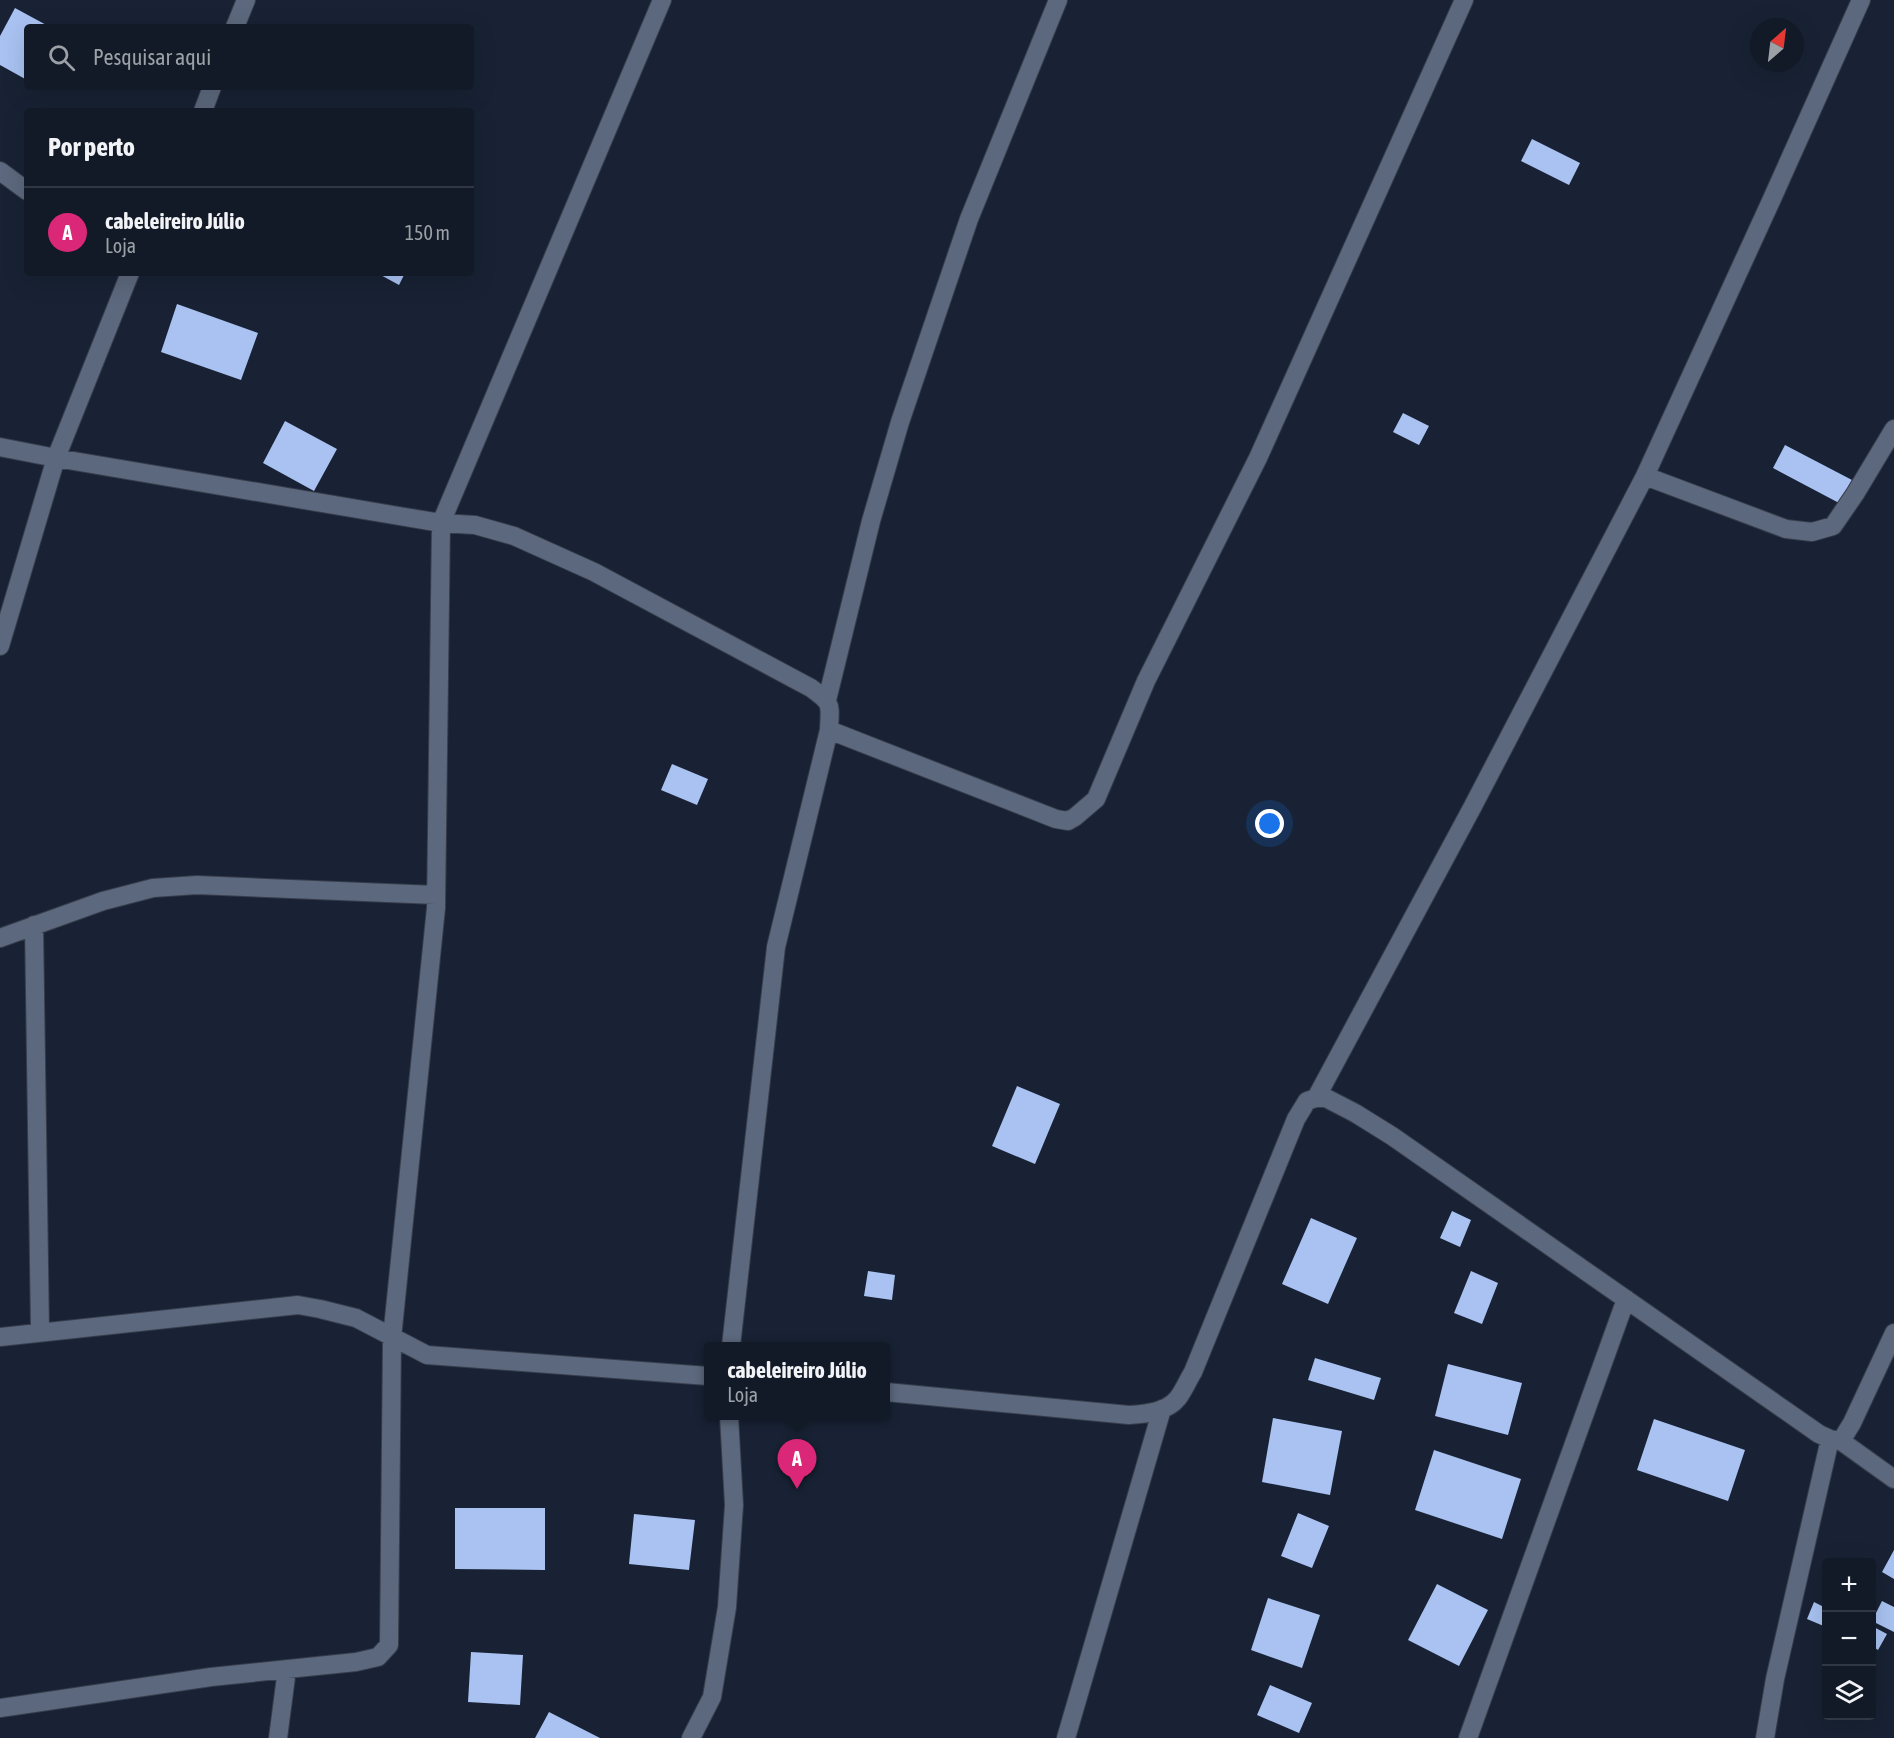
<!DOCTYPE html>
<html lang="pt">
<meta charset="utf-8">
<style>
body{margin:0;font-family:"Asap Condensed",sans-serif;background:#1f2733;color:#f1f3f6}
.controls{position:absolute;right:18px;bottom:18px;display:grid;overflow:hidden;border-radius:6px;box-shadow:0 6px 24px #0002}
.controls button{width:54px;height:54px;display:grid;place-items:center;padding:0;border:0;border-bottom:2px solid #313844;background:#121a27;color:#f1f3f6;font:30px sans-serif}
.compass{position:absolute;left:1750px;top:18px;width:54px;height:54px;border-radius:50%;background:#121a27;box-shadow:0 6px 24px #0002;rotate:28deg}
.you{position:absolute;left:1270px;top:824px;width:21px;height:21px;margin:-15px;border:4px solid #fff;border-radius:50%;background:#1a73e8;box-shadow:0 0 0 9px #1a73e833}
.badge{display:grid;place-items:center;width:39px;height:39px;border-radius:50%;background:#db2777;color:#fff;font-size:20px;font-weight:700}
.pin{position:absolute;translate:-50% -50px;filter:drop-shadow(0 2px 3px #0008)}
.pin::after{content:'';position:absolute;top:32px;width:21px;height:18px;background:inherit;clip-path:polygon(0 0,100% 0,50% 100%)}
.popup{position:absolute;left:704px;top:1342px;width:186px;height:78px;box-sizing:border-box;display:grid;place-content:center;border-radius:6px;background:#121a27;filter:drop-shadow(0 2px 4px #0005);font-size:20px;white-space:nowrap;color:#9ca1a7}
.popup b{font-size:22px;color:#f1f3f6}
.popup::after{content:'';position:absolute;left:50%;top:100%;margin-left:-12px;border:12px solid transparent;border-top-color:#121a27}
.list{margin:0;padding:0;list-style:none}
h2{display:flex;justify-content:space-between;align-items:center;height:78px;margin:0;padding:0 24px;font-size:26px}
h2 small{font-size:20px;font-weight:400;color:#9ca1a7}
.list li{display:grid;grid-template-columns:39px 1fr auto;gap:18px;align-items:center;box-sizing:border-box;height:90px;padding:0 24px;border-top:2px solid #313844}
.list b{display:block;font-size:22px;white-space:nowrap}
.list p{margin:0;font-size:20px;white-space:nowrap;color:#9ca1a7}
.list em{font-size:20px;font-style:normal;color:#9ca1a7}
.icon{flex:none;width:33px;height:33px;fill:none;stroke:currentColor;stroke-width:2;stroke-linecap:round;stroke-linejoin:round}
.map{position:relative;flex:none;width:1894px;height:1738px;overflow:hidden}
.search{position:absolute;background:#121a27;box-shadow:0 6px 24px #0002;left:24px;top:24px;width:450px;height:66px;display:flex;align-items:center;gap:15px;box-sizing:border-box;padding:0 21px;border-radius:6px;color:#9ca1a7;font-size:22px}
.panel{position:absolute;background:#121a27;box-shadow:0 6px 24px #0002;left:24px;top:108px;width:450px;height:168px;border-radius:6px}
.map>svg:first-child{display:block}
</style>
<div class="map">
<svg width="1894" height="1738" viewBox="0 0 1894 1738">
<rect width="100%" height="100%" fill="#182234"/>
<path fill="#a9c2f1" d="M15,8l35,19h-23v53l-27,-15v-29z
M1532,139l48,24 -11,22 -48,-24z
M377,273h28l-6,12z
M177,304l81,29 -17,47 -80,-28z
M1403,413l26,13 -10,19 -26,-13z
M285,421l52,28 -23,42 -51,-28z
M1785,445l67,35 -13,23 -66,-35z
M672,764l36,15 -11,26 -36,-15z
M1017,1086l43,18 -25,60 -43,-18z
M1452,1211l19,9 -11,27 -20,-9z
M1311,1218l46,20 -29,66 -46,-20z
M868,1271l27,4 -3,25 -28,-4z
M1471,1271l27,12 -16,41 -28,-11z
M1315,1358l66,20 -7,22 -66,-20z
M1448,1364l74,19 -14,52 -73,-19z
M1273,1418l69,13 -12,64 -68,-13z
M1654,1419l91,31 -17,51 -91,-31z
M1434,1450l87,29 -19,60 -87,-29z
M455,1508h90v62l-90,-1z
M1298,1513l31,13 -17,42 -31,-12z
M634,1514l61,6 -6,50 -60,-6z
M1894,1550v29l-12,-7z
M1437,1584l51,26 -29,56 -51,-26z
M1268,1598l52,17 -18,53 -51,-18z
M1882,1601l12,6v25l-22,-11z
M1814,1602l12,6v19l-19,-8z
M1872,1626l15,8 -9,16 -6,-4z
M471,1652l52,3 -3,50 -52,-3z
M1270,1685l42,18 -13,30 -42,-18z
M549,1712l51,26h-65z"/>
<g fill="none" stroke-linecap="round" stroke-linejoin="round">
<g stroke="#363d4c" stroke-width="20">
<path id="minor" d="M235,27l11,-27
M203,111l9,-24
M0,171l27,20
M0,447l56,11 349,59 36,6 34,2 39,11 80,36 217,116c22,16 19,15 18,42l-53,217 -45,399
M1645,476l141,53 26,3 21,-6 22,-32 39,-65
M0,646l56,-188 74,-185
M827,700l44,-179 29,-99 69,-203 89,-219
M829,730l227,89 12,2 7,-4 21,-18 50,-118 112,-223 206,-458
M34,925l6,406
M0,938l103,-37 50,-13 44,-3 239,10
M1316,1098l157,-292 172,-330 126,-275 90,-201
M0,1337l298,-32 22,4 36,9 71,37 281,21
M886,1392l243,23c17,-1 38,-3 49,-17 6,-8 10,-18 15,-26l103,-253 11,-18 9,-3h10l29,15 37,23 427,298 11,5 11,2 53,38
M1841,1441l11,-18 42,-90
M0,1708l211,-31 145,-15 22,-5 11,-12 3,-307 44,-430 5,-385 221,-523
M278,1738l9,-69
M691,1738l21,-41 15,-90 7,-102 -5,-89
M1066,1738l96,-329
M1468,1738l158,-439
M1765,1738l10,-59 55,-240"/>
</g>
<use href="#minor" stroke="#5c687d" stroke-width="18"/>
</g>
</svg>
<div class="controls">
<button>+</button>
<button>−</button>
<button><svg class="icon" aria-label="layers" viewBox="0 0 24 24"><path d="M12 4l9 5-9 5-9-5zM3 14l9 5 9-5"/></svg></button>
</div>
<svg class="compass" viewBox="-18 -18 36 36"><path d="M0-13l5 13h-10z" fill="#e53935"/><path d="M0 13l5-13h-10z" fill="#9ca1a7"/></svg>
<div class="you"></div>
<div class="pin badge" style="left:797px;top:1489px">A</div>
<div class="popup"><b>cabeleireiro Júlio</b>Loja</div>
<div class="search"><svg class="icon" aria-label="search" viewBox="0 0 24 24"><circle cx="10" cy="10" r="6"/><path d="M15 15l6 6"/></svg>Pesquisar aqui</div>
<section class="panel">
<h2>Por perto<small></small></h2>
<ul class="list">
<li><span class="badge">A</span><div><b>cabeleireiro Júlio</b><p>Loja</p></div><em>150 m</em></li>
</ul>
</section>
</div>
